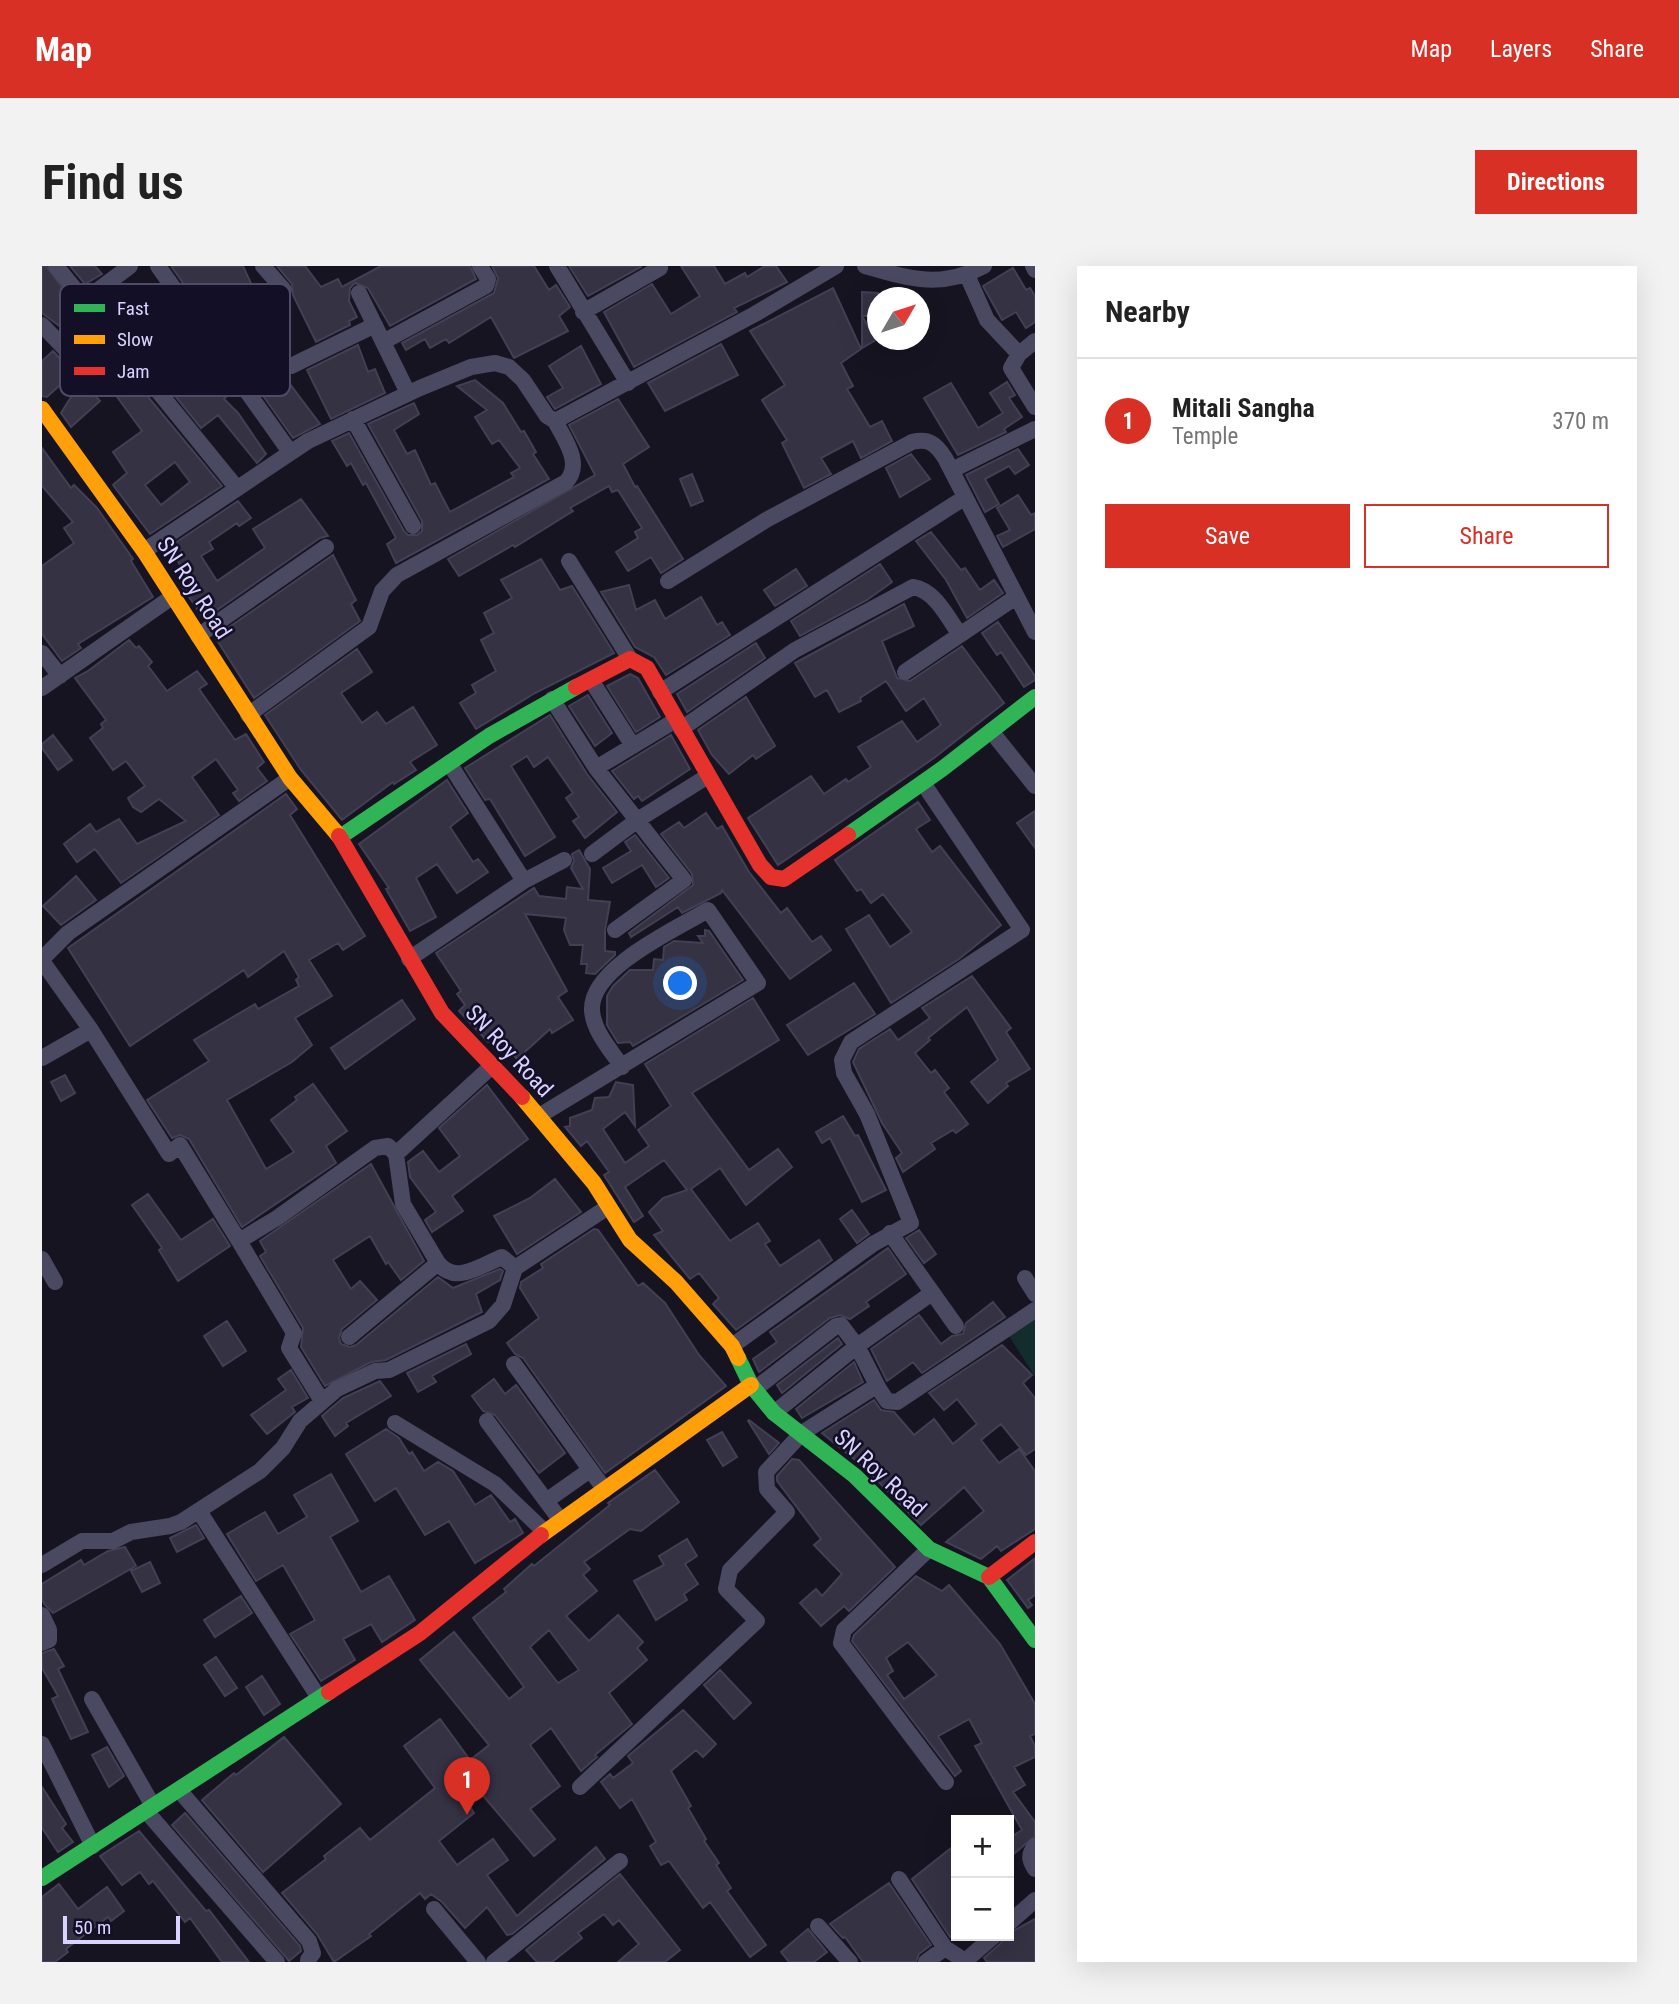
<!DOCTYPE html>
<meta charset="utf-8">
<style>
body{margin:0;font-family:"Roboto Condensed",sans-serif;background:#f2f2f2;color:#222}
.controls{position:absolute;right:21px;bottom:21px;display:grid;overflow:hidden;border-radius:0px;box-shadow:0 7px 28px #0002}
.controls button{width:63px;height:63px;display:grid;place-items:center;padding:0;border:0;border-bottom:2px solid #e0e0e0;background:#fff;color:#222;font:35px sans-serif}
.compass{position:absolute;left:825px;top:21px;width:63px;height:63px;border-radius:50%;background:#fff;box-shadow:0 7px 28px #0002;rotate:51deg}
.scale{position:absolute;left:21px;bottom:18px;width:117px;box-sizing:border-box;padding-left:7px;border:4px solid #d9d4ff;border-top:0;font-size:19px;line-height:24px;white-space:nowrap;color:#d9d4ff;-webkit-text-stroke:5px #130f26;paint-order:stroke}
.you{position:absolute;left:639px;top:718px;width:24px;height:24px;margin:-18px;border:5px solid #fff;border-radius:50%;background:#1a73e8;box-shadow:0 0 0 10px #1a73e833}
.badge{display:grid;place-items:center;width:46px;height:46px;border-radius:50%;background:#d93025;color:#fff;font-size:23px;font-weight:700}
.pin{position:absolute;translate:-50% -58px;filter:drop-shadow(0 2px 4px #0008)}
.pin::after{content:'';position:absolute;top:37px;width:24px;height:21px;background:inherit;clip-path:polygon(0 0,100% 0,50% 100%)}
.list{margin:0;padding:0;list-style:none}
h2{display:flex;justify-content:space-between;align-items:center;height:91px;margin:0;padding:0 28px;font-size:30px}
h2 small{font-size:23px;font-weight:400;color:#767676}
.list li{display:grid;grid-template-columns:46px 1fr auto;gap:21px;align-items:center;box-sizing:border-box;height:126px;padding:0 28px;border-top:2px solid #e0e0e0}
.list b{display:block;font-size:26px;white-space:nowrap}
.list p{margin:0;font-size:23px;white-space:nowrap;color:#767676}
.list em{font-size:23px;font-style:normal;color:#767676}
.actions{display:flex;gap:14px;padding:21px 28px}
.actions a{flex:1;padding:16px 0;border:2px solid #d93025;border-radius:0px;text-align:center;font-size:24px;color:#d93025}
.actions .main{background:#d93025;color:#fff}
.map{position:relative;flex:none;width:993px;height:1696px;overflow:hidden;border-radius:0px}
header{display:flex;align-items:center;gap:42px;box-sizing:border-box;height:98px;padding:0 35px;background:#d93025;color:#fff}
header strong{font-size:33px}
nav{display:flex;gap:38px;margin-inline-start:auto;font-size:24px}
.intro{display:flex;align-items:center;justify-content:space-between;box-sizing:border-box;height:168px;padding:0 42px}
h1{margin:0;font-size:49px}
.button{padding:18px 32px;border-radius:0px;background:#d93025;color:#fff;font-size:24px;font-weight:700}
main{display:flex;gap:42px;padding:0 42px}
aside{flex:1;background:#fff;border-radius:0px;box-shadow:0 7px 28px #0002}
.map>svg:first-child{display:block}
</style>
<header>
<strong>Map</strong>
<nav><a>Map</a><a>Layers</a><a>Share</a></nav>
</header>
<div class="intro"><h1>Find us</h1><a class="button">Directions</a></div>
<main>
<div class="map">
<svg width="993" height="1696" viewBox="0 0 993 1696">
<rect width="100%" height="100%" fill="#161421"/>
<path fill="#132c2d" d="M993,1052v59l-29,-46z"/>
<path fill="#343243" stroke="#433f54" stroke-width="2" fill-rule="evenodd" d="M0,0h4l58,78 -15,14 -15,-21 -32,-24z
M28,0h25l7,8 -17,10z
M129,0h72l23,50 19,32 -17,7 52,69 -27,14z
M235,0h28l16,21 17,-8 4,8 39,-21h89l6,13 -86,47 -22,-38 -13,-5 -5,5 -1,13 8,16 -8,4 1,4 -34,17 -23,-47 -1,-11z
M450,0h42l15,24 7,-5 14,22 -11,9 9,15 -54,27 -23,-41 -42,26 -3,-4 -16,9 -5,-9 -19,11 -4,-7 92,-50 4,-15z
M527,0h72v1l-53,29z
M639,0h33l11,18 20,-11 2,4 18,-11h11l11,16 -53,26 3,4 -103,55 -30,-55 48,-28 19,30 29,-18z
M971,2l13,22 4,-2 5,8v26l-9,6 -10,-16 -14,8 -19,-34z
M81,19l24,27 22,-12 18,25 -12,8 51,64 -2,2 14,14 28,41 -9,9 -39,-48 -17,13 -71,-88 3,-4 -31,-36z
M791,22l28,61 -20,14 12,23 -6,3 23,38 12,-6 10,20 -31,17 -8,-17 -32,17 10,16 -27,14 -22,-45 5,-3 -25,-40 23,-15 -35,-54z
M820,26l16,1v23h-16l14,24 -14,8z
M679,78l17,31 -73,36 -17,-28z
M63,79l117,141 -72,48 -37,-49 14,-12 -14,-21 29,-21 -49,-67zM133,196l15,20 -29,23 -16,-20z
M316,79l10,27 7,-3 10,24 -54,26 -24,-49z
M539,80l20,38 -46,25 -8,-12 16,-9 -14,-22z
M11,85l20,22 -26,24 -5,-1v-35z
M433,114l28,23 18,29 3,-1 12,21 -3,2 16,25 -153,84 -9,-19 9,-6 -30,-55 -3,2 -12,-22 -4,3 -15,-25 17,-8 55,98 4,4h9l5,-4v-10l-54,-97 46,-21 5,11 -25,16 13,24 8,-4 16,35 4,-2 15,29 64,-35 -3,-4 9,-5 -21,-28 -7,4 -17,-27 12,-7 -30,-24z
M39,115l19,20 -29,26 -10,-14z
M965,116l8,13 -6,3 13,19 -18,12 2,3 -48,23 -34,-57 27,-15 27,45 25,-15 -13,-20z
M576,133l31,48 -26,17 12,23 2,-1 46,73 -22,14 -10,-16 -23,14 -12,-19 22,-14 -3,-6 7,-4 -24,-38 -6,2 -3,-6 -39,22 3,3 -58,36 -2,-2 -54,31 -11,-17 147,-84 -26,-50z
M0,182l29,40 3,-3 23,23 36,51 -2,2 22,36 -75,47 3,4 -19,13 -20,-27v-68l32,-23 -10,-15 9,-6 -31,-36z
M976,183l11,16 -14,9 -6,-8 -24,13 14,25 -14,8 -19,-37z
M869,188l19,25 -30,18 -14,-29z
M650,208l11,27 -12,5 -11,-27z
M976,229l13,20 4,-2v16l-32,18 -6,-11 13,-6 -13,-22z
M259,233l27,37 -8,2 -116,81 -21,-31 8,-5 -22,-36 69,-46 13,17 -12,8 -2,-3 -28,19 4,7 -12,7 16,25 48,-33 -12,-19z
M889,266l30,38 4,-2 15,22 14,-10 9,13 -36,25 -21,-38 -30,-39z
M291,289l23,45 -5,4 9,17 -106,77 -39,-61z
M499,293l19,31 12,-4 42,67 -79,40 -59,36 -16,-26 16,-10 -4,-8 24,-14 -15,-31 13,-7 -10,-20 28,-15 -11,-18z
M838,298l12,18 -25,18 -67,36 -9,-15z
M754,303l11,17 -32,20 -11,-16z
M587,319l7,25 19,-10 10,19 36,-22 16,28 5,-3 8,13 -64,40 -12,-18 -19,-10 -34,-55z
M862,338l10,22 -32,15 15,37 13,3 52,-35 42,57 -70,55 -156,107 -30,-47 63,-42 13,18 22,-15 2,3 23,-15 -13,-20 44,-26 15,21 24,-17 -17,-27 -18,13 -20,-30 -26,17 1,3 -22,11 -12,-22 -12,7 -20,-34z
M956,356l37,54v4l-11,7 -23,-35 -4,3 -15,-22z
M87,374l7,8 3,-2 13,16 -4,4 19,25 30,-20 10,13 -8,5 36,51 11,-6 18,28 -7,6 10,13 -28,20 -6,-8 5,-3 -22,-31 -24,18 27,38 -98,68 -26,-34 -18,13 -13,-18 26,-20 6,8 23,-13 18,25 49,-23 -27,-22 -18,13 -8,-5 -5,-9 17,-12 -19,-25 -13,9 -23,-32 13,-10 -2,-4 5,-4 -31,-42 13,-7z
M714,377l9,15 -78,54 -10,-18z
M315,383l15,23 -31,21 21,30 15,-11 9,12 27,-17 24,38 -27,17 6,8 -22,14 -1,-2 -51,38 -41,-50 -36,-55z
M588,408l8,4 22,39 -24,15 -29,-46z
M546,429l24,38 -17,13 -26,-40z
M704,431l29,49 -19,13 -3,-4 -24,19 -17,-19 -14,-25z
M508,449l37,59 30,38 -32,26 -12,-17 6,-4 -13,-19 7,-5 -25,-36 -14,10 -7,-11 -16,10 44,71 -30,19 -35,-57 -5,1 -20,-32z
M11,469l19,25 -14,10 -16,-22v-4z
M629,469l19,34 -48,32 -4,-5 -4,3 -22,-28z
M405,514l21,33 -18,14 23,35 5,-3 10,13 -31,21 -20,-29 -21,14 20,39 -26,14 -24,-42 3,-1 -30,-44z
M244,528l11,15 -7,6 75,121 -22,14 -5,-7 -29,17 23,36 -37,22 17,27 -20,17 -65,38 39,69 28,-17 -23,-32 26,-20 -2,-3 18,-13 34,47 -21,15 10,17 -94,64 -53,-88 -9,-4 -8,3 -25,-38 62,-39 -15,-21 61,-36 3,5 41,-23 -3,-6 3,-3 -15,-26 -36,26 -4,-7 -114,76 -62,-98z
M876,536l12,18 -14,9 16,23 8,-6 61,79 -42,34 -68,44 -45,-74 23,-14 21,32 22,-15 -29,-38 -12,9 -10,-14 -4,2 -22,-31z
M993,545v37l-18,-25z
M664,547l11,16 5,-3 27,46 32,41 6,-5 25,34 9,-6 10,14 -41,29 -68,-89 -1,3 -39,20 -4,-6 -47,30 -2,-4 64,-48 -1,-11 -31,-40 18,-12 5,6z
M593,569l34,43 -13,9 -14,-22 -30,18 -9,-15 28,-17 -6,-9z
M537,584l11,19 -2,31 22,2 -5,28v21l10,1v3l-20,19 -9,-1 1,-9h-6l2,-19h-13l-6,-15 2,-12 -41,-4 42,77 -9,6 15,23 -21,13 -2,-4 -33,30 -21,-22 -8,5 -29,-31 6,-6 -8,-11 4,-3 -25,-38 98,-65 5,8 27,3 1,-12 16,2 -12,-21 3,-7 -2,-7z
M34,610l20,24 -35,25 -18,-19z
M663,664l4,1 34,49 -110,66 -3,-4 -12,1 -11,-18v-29l6,-10 17,-16h23l1,-11 9,1 1,-13 10,-6 29,2 -5,-7h7z
M930,710l39,52 -5,4 24,37 -24,14 2,3 -20,17 -17,-21 27,-22 -31,-53 -39,31 2,2 -15,13 16,20 4,-3 14,18 -5,4 24,32 -12,9 -3,-3 -22,13 4,6 -32,23 -7,-14 6,-5 -20,-30 -29,-61 6,-13 31,-20 8,11 32,-22 -8,-10z
M812,717l21,31 -67,41 -21,-30z
M711,732l26,42 -87,53 57,77 29,-21 14,18 -46,38 -26,-37 -29,21 39,52 28,-18 12,18 -5,3 15,22 39,-26 13,20 -96,70 -23,-26 6,-6 -20,-25 -9,6 -36,-44 9,-4 -14,-19 14,-14 24,-8 -23,-30 -39,27 18,29 -9,6 -30,-47 5,-3 -22,-31 -6,5 -16,-19 5,-1v-8l22,-8 3,-12 14,-1 7,-15 17,3 2,41 -10,-14 -22,17 22,34 24,-17 -11,-16 33,-24 -26,-42z
M360,734l13,19 -70,50 -14,-21z
M23,809l10,18 -14,8 -10,-19z
M445,819l41,54 -76,57 11,15 -31,21 -7,-12 11,-8 -26,-35 -2,-15 15,-11 16,21 21,-16 -21,-28z
M801,850l12,20 3,-1 28,55 -24,12 -32,-64 -8,5 -6,-11z
M329,898l53,97 -23,19 -13,-18 -2,2 -16,-28 -37,24 18,29 9,-8 17,19 -35,29 -3,9 2,6 9,3 6,-2 82,-68 15,11 47,-19 3,2 -3,9 -24,14 6,18 -96,48 -15,2 -46,24 -24,-39 2,-19 -43,-72 6,-4 -6,-11z
M513,913l26,33 -64,42 -23,-38 36,-18z
M106,928l33,46 32,-21 17,27 -52,35 -19,-31 3,-2 -30,-43z
M810,944l17,24 -12,9 -17,-24z
M552,963l4,1 40,56 5,-3 22,20 34,52 27,31 -121,87 -82,-115 -8,-4 -8,-11 32,-25 -19,-30 1,-6 22,-14 -2,-4z
M877,964l17,24 -12,9 -18,-25z
M846,982l18,26 -40,28 3,4 -19,13 -10,-4 -10,3 -71,54 -6,-13 24,-17 -7,-10z
M951,1036l12,15 -83,56 -9,-11 -26,19 -16,-32 48,-34 22,29 11,-8 11,-2 3,-11z
M185,1055l19,30 -23,15 -19,-30z
M796,1072l4,6 -60,49 -5,-8z
M424,1078l5,10 -39,22 4,6 -18,10 -11,-19z
M960,1079l30,30 -9,8 12,15v51l-9,6 -25,-31 -20,16 18,23 20,-14 16,22v58l-34,22 -4,-5 -16,13 -35,-17 38,-31 -20,-24 -43,38 -57,-58 -42,-34 52,-33 7,10 13,2 20,23 20,-16 19,25 24,-20 -20,-25 -13,11 -15,-17z
M812,1096l9,20 -61,36 -6,-9z
M249,1104l17,28 -16,9 3,5 -28,22 -16,-19 35,-25 -8,-11z
M452,1113l11,15 11,-9 49,68 -26,20 -44,-58 -12,-4 -11,-15z
M338,1115l11,15 -45,27 2,3 -13,10 -13,-20 21,-18z
M707,1154l30,23 -10,11 -21,-33z
M344,1163l13,9 10,16 3,-2 12,19 14,-9 15,9 22,34 16,-10 19,27 5,-3 8,14 -48,30 -26,-42 -24,14 -29,-47 -21,13 -29,-47z
M680,1166l15,25 -14,9 -16,-26z
M750,1193l7,1 96,107 -46,44 -5,-5 -23,20 -21,-23 16,-14 6,7 20,-22 -28,-29 7,-6 -44,-58v-5z
M613,1204l24,32 -38,29 -11,-2 -46,33 6,7 -7,6 14,16 -31,25 23,25 29,-26 25,27 -6,6 10,12 -38,33 23,31 -37,31 2,2 -16,14 -30,-43 -21,17 30,41 -30,23 25,30 -21,17 -54,-64 -13,10 7,11 -35,28 18,24 36,-26 15,21 -21,15 30,41 79,-69 9,12 -93,75 -5,1 -20,-28 -22,21 -23,-26 -11,-8 -6,5 -5,-6 -51,41 2,2 -37,26 -17,-28 -35,-41 44,-34 -2,-3 36,-28 10,12 65,-52 -31,-42 36,-27 30,41 19,-15 -69,-85 34,-28 55,67 15,-12 -51,-69 33,-26 -2,-3 28,-25 2,2 76,-61 -2,-2zM507,1364l30,40 -21,13 -28,-36z
M289,1208l27,47 -28,16 31,55 28,-16 26,44 -33,22 -11,-18 -28,15 12,21 -34,21 -31,-47 25,-14 -32,-55 -27,16 -29,-47 38,-22 13,22 29,-17 -13,-22z
M154,1259l8,13 -27,14 -7,-14z
M645,1273l10,17 -12,8 13,20 -14,10 3,6 -31,20 -22,-39 30,-16 -5,-9z
M83,1281l11,19 -83,47 -8,-8 -3,-5v-16l39,-24 3,5 24,-14z
M992,1293l1,36 -7,5 4,5 -4,3 -21,-28z
M108,1296l10,21 -18,9 -11,-21z
M874,1310l26,15 7,-6 51,59 35,60v30l-5,2 5,10v11l-21,10 11,18 -12,7 22,30v14l-26,22v-20l13,-8 -47,-84 7,-3 -13,-24 -31,17 23,35 -6,5 -103,-135 2,-6zM866,1376l29,33 -33,24 -17,-24 6,-4 -7,-13z
M199,1330l11,17 -37,24 -11,-17z
M12,1383l10,17 -6,3 30,63 -17,7 -19,-40 6,-3 -16,-28v-15z
M174,1391l21,31 -12,8 -21,-31z
M678,1404l31,33 -17,16 -30,-34z
M220,1410l18,28 -16,11 -18,-28z
M641,1444l33,34 -13,13 -7,-7 -25,21 20,35 -3,2 18,31 -2,2 15,22 -3,2 15,23 -4,3 39,54 -16,12 -40,-55 -7,6 -34,-47 -8,4 -11,-19 6,-4 -24,-43 -12,9 -19,-26 9,-8 3,4 20,-15 -5,-7z
M242,1471l57,67 -78,68 -61,-72 32,-27 2,2z
M65,1481l17,29 -15,11 -17,-32z
M0,1521l24,37 -4,4 11,14 -15,10 -16,-24z
M143,1547l115,133 1,5 -12,10 -117,-136z
M97,1565l67,80 3,-1 40,52h-27l-32,-44 -5,4 -32,-41 -4,3 -9,-12 -18,13 -22,-29z
M914,1578v88l-6,5 -38,-58z
M578,1608l60,76 -15,12h-47l21,-18 -20,-24 -6,5 -9,-11 -26,19 4,5 -30,24h-15l-11,-12z
M847,1617l42,62 -12,9 -3,8h-53l-18,-25 -2,1 -13,-14z
M17,1618l19,25 29,-22 17,24 -13,10 -3,-4 -42,32 2,3 -13,10h-13v-65z
M993,1653v43h-48l-3,-4 17,-15 3,-7z
M766,1663l19,23 -13,10h-25l-8,-10z"/>
<g fill="none" stroke-linecap="round" stroke-linejoin="round">
<path stroke="#4a4962" stroke-width="16" d="M14,0l180,221
M116,0l132,186
M221,0l21,24
M515,0l71,117
M823,0c45,13 76,23 119,0
M991,0l2,4
M925,9l20,45 32,34
M317,27l49,100
M43,34l45,-34
M541,46l77,-44 -2,-2
M0,59l29,30
M993,75l-16,13 -8,14 24,39
M341,76l103,-56 2,-7 -8,-13
M249,100l84,-41
M311,153l60,107
M910,204l83,-41
M102,285l164,-110 112,-53 51,-21 24,-4 14,4 14,13 24,36 8,5 200,-107 81,-48
M527,295l61,98
M626,315l98,-61 146,-78c17,-4 24,2 33,16l90,174
M156,370l128,-89
M0,387l18,23
M863,406l111,-75
M549,414l42,66
M0,422l130,-91
M618,426l304,-194
M510,433l44,69 88,112 -69,50
M206,449l121,-88 13,-36 15,-16 169,-93c17,-18 -1,-42 -11,-61
M639,463l114,-79 118,-63c22,3 35,31 47,48
M949,465l44,55
M407,497l75,118
M554,502l80,-48
M550,588l47,-35 69,-43
M0,693l26,-26 222,-155
M367,693l115,-78 40,-21
M0,695l49,69 78,124 11,-9 59,96 38,-23 98,-70 13,-2 8,8 7,50 35,59 -89,74
M0,792l49,-28
M497,850l219,-133 -50,-73c-32,19 -118,58 -116,100 1,21 19,40 30,57
M354,888l96,-88
M848,967l66,93
M197,975l55,92 -5,15 33,53
M0,993l13,23
M396,997c17,22 42,3 64,-6l13,11
M983,1012l10,16
M690,1080l141,-102 38,-21 -44,-109 -23,-41 -2,-13 9,-18 171,-112 -99,-147
M472,1098l91,126
M713,1123l81,-63 5,-1 16,21 22,43
M732,1147l83,-67 75,-53
M445,1155l74,100
M353,1157l100,61 50,48
M504,1235l44,-31
M157,1245l120,187
M887,1283l-85,81 -3,13 105,139
M0,1299l40,-24h31l18,-9 39,-6 11,-4 79,-51 23,-23 17,-27 37,-32 38,-18 14,-1 100,-49 14,-16 12,-37 93,-61
M0,1349l7,15v10l-7,3
M50,1433l61,107
M0,1478l51,102
M538,1521l177,-166 -31,-32 4,-19 57,-58 -20,-23 -1,-17 36,-39 71,-45 6,1 8,12 10,1 138,-92
M137,1524l130,151 4,12 -5,7
M104,1545l131,151
M993,1580c-7,9 -6,14 0,23
M857,1613l46,69
M392,1643l44,53
M967,1657l26,-23
M776,1660l32,36
M452,1696l126,-101
M884,1696l19,-14 20,13 29,-25"/>
<path stroke="#30b455" stroke-width="16" d="M806,569l94,-66 93,-72
M298,571l149,-101 87,-49
M696,1092l13,27 23,28 81,63 74,73 60,28 46,63
M0,1612l287,-186"/>
<path stroke="#ff9f0a" stroke-width="16" d="M0,143l102,142 146,227 49,58
M480,831l72,86 36,57 46,42 56,64 6,12
M499,1269l210,-150"/>
<path stroke="#e5322d" stroke-width="16" d="M534,421l54,-28 17,9 113,197 11,12 13,2 64,-44
M297,570l103,177 80,84
M947,1311l46,-35
M287,1426l91,-59 121,-98"/>
</g>
<g text-anchor="middle" dominant-baseline="central" stroke-width="5" stroke-linejoin="round" paint-order="stroke">
<g font-size="23" fill="#d9d4ff" stroke="#130f26">
<text transform="translate(152 322) rotate(57)">SN Roy Road</text>
<text transform="translate(467 785) rotate(47)">SN Roy Road</text>
<text transform="translate(838 1207) rotate(43)">SN Roy Road</text>
</g>
</g>
<rect x="18" y="18" width="230" height="112" rx="10" fill="#130f26" stroke="#4e4a67" stroke-width="2"/>
<rect x="32" y="38" width="31" height="8" fill="#30b455"/>
<rect x="32" y="69" width="31" height="9" fill="#ff9f0a"/>
<rect x="32" y="101" width="31" height="8" fill="#e5322d"/>
<g font-size="19" fill="#d9d4ff">
<text x="75" y="49">Fast</text>
<text x="75" y="80">Slow</text>
<text x="75" y="112">Jam</text>
</g>
</svg>
<div class="controls">
<button>+</button>
<button>−</button>
</div>
<svg class="compass" viewBox="-18 -18 36 36"><path d="M0-13l5 13h-10z" fill="#e53935"/><path d="M0 13l5-13h-10z" fill="#767676"/></svg>
<div class="scale">50 m</div>
<div class="you"></div>
<div class="pin badge" style="left:425px;top:1549px">1</div>
</div>
<aside>
<h2>Nearby<small></small></h2>
<ul class="list">
<li><span class="badge">1</span><div><b>Mitali Sangha</b><p>Temple</p></div><em>370 m</em></li>
</ul>
<div class="actions"><a class="main">Save</a><a>Share</a></div>
</aside>
</main>
